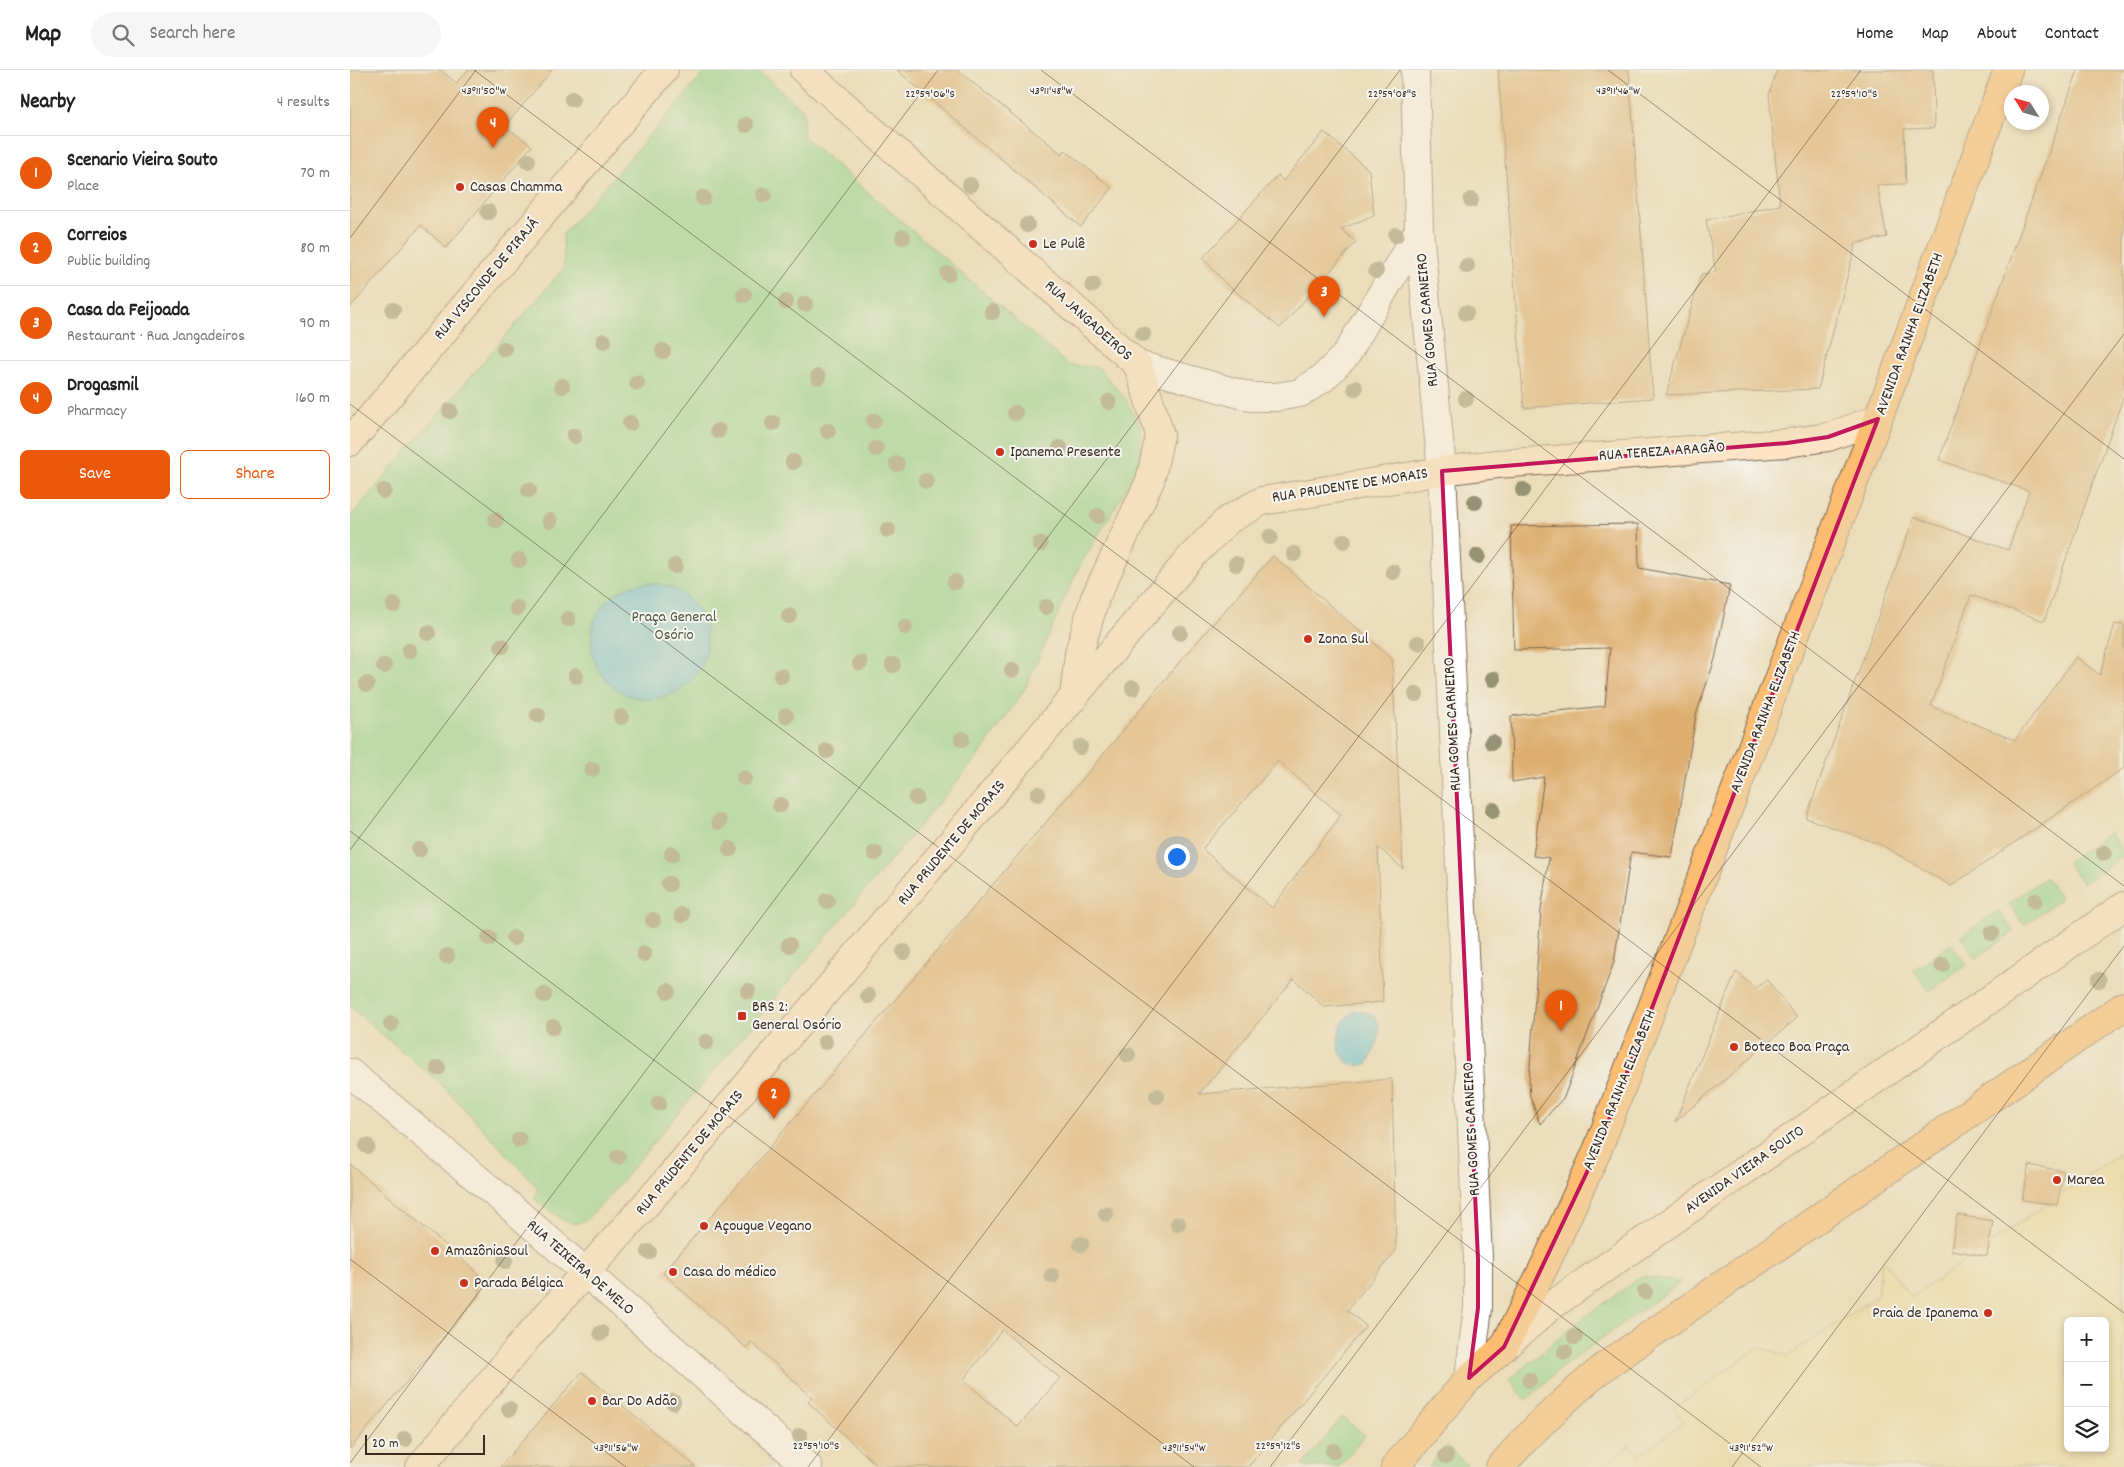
<!DOCTYPE html>
<meta charset="utf-8">
<style>
body{margin:0;font-family:Dekko,sans-serif;background:#f6f6f6;color:#222}
.controls{position:absolute;right:15px;bottom:15px;display:grid;overflow:hidden;border-radius:8px;box-shadow:0 2px 8px #0003}
.controls button{width:45px;height:45px;display:grid;place-items:center;padding:0;border:0;border-bottom:1px solid #e0e0e0;background:#fff;color:#222;font:25px sans-serif}
.compass{position:absolute;left:1654px;top:15px;width:45px;height:45px;border-radius:50%;background:#fff;box-shadow:0 2px 8px #0003;rotate:307deg}
.scale{position:absolute;left:15px;bottom:12px;width:120px;box-sizing:border-box;padding-left:5px;border:2px solid #3b2a1e;border-top:0;font-size:14px;line-height:18px;white-space:nowrap;color:#3b2a1e;-webkit-text-stroke:4px #f6f6f2;paint-order:stroke}
.you{position:absolute;left:826px;top:786px;width:18px;height:18px;margin:-12px;border:4px solid #fff;border-radius:50%;background:#1a73e8;box-shadow:0 0 0 8px #1a73e833}
.badge{display:grid;place-items:center;width:32px;height:32px;border-radius:50%;background:#ea580c;color:#fff;font-size:16px;font-weight:700}
.pin{position:absolute;translate:-50% -41px;filter:drop-shadow(0 1px 2px #0008)}
.pin::after{content:'';position:absolute;top:26px;width:18px;height:15px;background:inherit;clip-path:polygon(0 0,100% 0,50% 100%)}
.list{margin:0;padding:0;list-style:none}
h2{display:flex;justify-content:space-between;align-items:center;height:65px;margin:0;padding:0 20px;font-size:21px}
h2 small{font-size:16px;font-weight:400;color:#767676}
.list li{display:grid;grid-template-columns:32px 1fr auto;gap:15px;align-items:center;box-sizing:border-box;height:75px;padding:0 20px;border-top:1px solid #e0e0e0}
.list b{display:block;font-size:19px;white-space:nowrap}
.list p{margin:0;font-size:16px;white-space:nowrap;color:#767676}
.list em{font-size:16px;font-style:normal;color:#767676}
.actions{display:flex;gap:10px;padding:15px 20px}
.actions a{flex:1;padding:11px 0;border:1px solid #ea580c;border-radius:8px;text-align:center;font-size:18px;color:#ea580c}
.actions .main{background:#ea580c;color:#fff}
.icon{flex:none;width:28px;height:28px;fill:none;stroke:currentColor;stroke-width:2;stroke-linecap:round;stroke-linejoin:round}
.map{position:relative;flex:none;width:1774px;height:1397px;overflow:hidden}
header{display:flex;align-items:center;gap:30px;box-sizing:border-box;height:70px;padding:0 25px;background:#fff;border-bottom:1px solid #e0e0e0}
header strong{font-size:24px}
nav{display:flex;gap:28px;margin-inline-start:auto;font-size:18px}
.search{width:350px;height:45px;background:#f6f6f6;display:flex;align-items:center;gap:12px;box-sizing:border-box;padding:0 18px;border-radius:28px;color:#767676;font-size:19px}
main{display:flex}
aside{flex:1;background:#fff}
.map>svg:first-child{display:block}
</style>
<header>
<strong>Map</strong>
<div class="search"><svg class="icon" aria-label="search" viewBox="0 0 24 24"><circle cx="10" cy="10" r="6"/><path d="M15 15l6 6"/></svg>Search here</div>
<nav><a>Home</a><a>Map</a><a>About</a><a>Contact</a></nav>
</header>
<main>
<aside>
<h2>Nearby<small>4 results</small></h2>
<ul class="list">
<li><span class="badge">1</span><div><b>Scenario Vieira Souto</b><p>Place</p></div><em>70 m</em></li>
<li><span class="badge">2</span><div><b>Correios</b><p>Public building</p></div><em>80 m</em></li>
<li><span class="badge">3</span><div><b>Casa da Feijoada</b><p>Restaurant · Rua Jangadeiros</p></div><em>90 m</em></li>
<li><span class="badge">4</span><div><b>Drogasmil</b><p>Pharmacy</p></div><em>160 m</em></li>
</ul>
<div class="actions"><a class="main">Save</a><a>Share</a></div>
</aside>
<div class="map">
<svg width="1774" height="1397" viewBox="0 0 1774 1397">
<rect width="100%" height="100%" fill="#f6f6f2"/>
<filter id="ink" filterUnits="userSpaceOnUse"><feTurbulence type="fractalNoise" baseFrequency=".02" numOctaves="2"/><feDisplacementMap in="SourceGraphic" scale="10" xChannelSelector="R" yChannelSelector="G"/><feConvolveMatrix kernelMatrix="1 2 1 2 8 2 1 2 1" color-interpolation-filters="sRGB"/></filter>
<filter id="wash" filterUnits="userSpaceOnUse"><feTurbulence type="fractalNoise" baseFrequency=".0096" numOctaves="4" result="noise"/><feDisplacementMap in="SourceGraphic" scale="20" xChannelSelector="R" yChannelSelector="G"/><feGaussianBlur stdDeviation="1.12" result="paint"/><feColorMatrix in="noise" values="0 0 0 0 0 0 0 0 0 0 0 0 0 0 0 0 0 1.4 0 .05"/><feComposite in="paint" operator="in"/></filter>
<g filter="url(#wash)">
<rect width="100%" height="100%" fill="#ebddba"/>
<path fill="#88d796" stroke="#62805a" d="M357,0h51l45,40 1,27 264,228 30,2 27,31 15,28 1,34 -9,19 -55,92 -52,118 -45,65 -377,449 -16,16 -11,5 -13,-4 -29,-21 4,-11 -96,-103 -92,-78v-490l214,-249 -1,-34z
M1760,762l14,23 -41,29 -16,-22z
M1696,807l15,22 -37,26 -15,-22z
M1648,840l16,22 -38,26 -15,-21z
M1601,874l16,21 -38,26 -15,-21z
M1292,1206l39,6 -119,85 -36,33 -17,-20 77,-64z
M992,1347l23,18 -26,32h-34l-2,-2z
M1097,1376l20,19 -2,2h-36z"/>
<path fill="#eeda9e" stroke="#94825e" fill-rule="evenodd" d="M1774,1081v316h-520l26,-22 10,10 44,-33 -10,-14 85,-61 29,9 89,-60 4,-32 3,-3 27,37zM1718,1251h37v127h-37z"/>
<path fill="#62c4e0" stroke="#4e777f" d="M241 571a58 58 0 1 1 116 0a58 58 0 1 1-116 0Z
M1004,941c37,-1 26,32 13,53 -31,9 -40,-35 -13,-53z"/>
<g id="blocks">
<path fill="#deae6e" fill-rule="evenodd" d="M0,0h91l15,13 12,-13h84l-47,56 27,20 -86,102 -25,-23 -71,83z
M547,0h60l105,84 3,-4 47,38 -31,39z
M1148,0h131l24,328 -129,10z
M1427,0h156l1,58 -30,1 2,55 -29,1 10,52 -31,6 -38,146 -152,6 35,-121 15,-2 -10,-52 74,-15 -11,-110z
M1728,0h46v325l-80,226 -73,-26 -40,111 84,34 61,-83 24,18 15,-51 9,1v143l-173,118 -69,-41 -76,-27 108,-301 94,33 21,-59 -90,-31z
M974,62l45,38 5,45 -33,14 15,13 -76,86 -55,-45 -22,-25 75,-83 5,6z
M1288,454l1,44 91,17 -15,74 -19,56 -24,142 -41,-5 -17,110 -50,135 -24,27 -10,-28 -1,-15 12,-171 8,-52 -16,-2 11,-79 -32,5 -1,-66 94,-10 5,-58 -96,2 -3,-124z
M923,486l119,103 11,210 -25,-22 5,155 -59,5 -30,-28 -95,115 193,-15 4,172 -49,59 19,16 -118,141h-369l-71,-65 4,-5 -61,-55 -5,6 -83,-75 435,-512 83,-101zM928,691l63,54 -69,93 -70,-59zM652,1260l58,48 -42,49 -55,-47z
M1386,902l19,16 12,-8 30,38 -122,104z
M0,1094l127,108 3,13 -2,12 -128,152z
M1679,1095l35,6 -7,34 -35,-5z
M1607,1145l36,6 -6,35 -36,-6z
M232,1302l114,95h-196z"/>
</g>
</g>
<g filter="url(#ink)">
<use href="#blocks" fill-opacity="0" stroke="#796955" stroke-width="1"/>
<g fill="none" stroke-linecap="round" stroke-linejoin="round">
<g stroke="#796955" stroke-width="30">
<path id="minor" d="M1065,0l4,160 23,241 36,788v49l-9,70
M788,295l113,32h25l24,-4 23,-15 23,-23 73,-125
M0,1003l153,127 305,267"/>
</g>
<g stroke="#796955" stroke-width="30">
<path id="secondary" d="M454,0l334,295 22,70 -10,46 -55,117 -16,55 -5,45
M0,372l314,-372
M1154,1277l46,-40 42,-30 532,-371
M70,1397l106,-128 138,-155 528,-628 36,-36 34,-19 180,-30 55,-7 290,-21 41,-6 50,-18"/>
</g>
<g stroke="#796955" stroke-width="30">
<path id="trunk" d="M1045,1397l74,-89 35,-31 41,-82 52,-114 281,-732 130,-349
M1150,1397c32,-37 66,-69 104,-100l520,-361"/>
</g>
<use href="#minor" stroke="#fff" stroke-width="28"/>
<use href="#secondary" stroke="#fee4c6" stroke-width="28"/>
<use href="#trunk" stroke="#fdbc70" stroke-width="28"/>
</g>
<g fill="#959275">
<circle cx="222" cy="29" r="8"/>
<circle cx="396" cy="55" r="8"/>
<circle cx="178" cy="91" r="8"/>
<circle cx="620" cy="115" r="8"/>
<circle cx="414" cy="125" r="8"/>
<circle cx="353" cy="128" r="8"/>
<circle cx="1121" cy="130" r="8"/>
<circle cx="138" cy="142" r="8"/>
<circle cx="677" cy="155" r="8"/>
<circle cx="1046" cy="165" r="8"/>
<circle cx="553" cy="167" r="8"/>
<circle cx="1117" cy="196" r="8"/>
<circle cx="1026" cy="201" r="8"/>
<circle cx="598" cy="204" r="8"/>
<circle cx="743" cy="215" r="8"/>
<circle cx="394" cy="225" r="8"/>
<circle cx="436" cy="232" r="8"/>
<circle cx="455" cy="234" r="8"/>
<circle cx="43" cy="240" r="8"/>
<circle cx="642" cy="242" r="8"/>
<circle cx="1116" cy="243" r="8"/>
<circle cx="793" cy="264" r="8"/>
<circle cx="254" cy="271" r="8"/>
<circle cx="154" cy="279" r="8"/>
<circle cx="313" cy="281" r="8"/>
<circle cx="468" cy="307" r="8"/>
<circle cx="287" cy="313" r="8"/>
<circle cx="212" cy="316" r="8"/>
<circle cx="1005" cy="318" r="8"/>
<circle cx="1116" cy="329" r="8"/>
<circle cx="759" cy="332" r="8"/>
<circle cx="100" cy="341" r="8"/>
<circle cx="665" cy="343" r="8"/>
<circle cx="524" cy="351" r="8"/>
<circle cx="280" cy="353" r="8"/>
<circle cx="423" cy="353" r="8"/>
<circle cx="368" cy="361" r="8"/>
<circle cx="478" cy="361" r="8"/>
<circle cx="224" cy="366" r="8"/>
<circle cx="710" cy="378" r="8"/>
<circle cx="526" cy="379" r="8"/>
<circle cx="443" cy="392" r="8"/>
<circle cx="547" cy="394" r="8"/>
<circle cx="576" cy="411" r="8"/>
<circle cx="179" cy="420" r="8"/>
<circle cx="1173" cy="420" r="8"/>
<circle cx="34" cy="421" r="8"/>
<circle cx="1125" cy="432" r="8"/>
<circle cx="748" cy="446" r="8"/>
<circle cx="146" cy="450" r="8"/>
<circle cx="200" cy="451" r="8"/>
<circle cx="538" cy="460" r="8"/>
<circle cx="920" cy="467" r="8"/>
<circle cx="994" cy="471" r="8"/>
<circle cx="690" cy="474" r="8"/>
<circle cx="944" cy="484" r="8"/>
<circle cx="1128" cy="486" r="8"/>
<circle cx="169" cy="490" r="8"/>
<circle cx="886" cy="494" r="8"/>
<circle cx="325" cy="496" r="8"/>
<circle cx="1043" cy="502" r="8"/>
<circle cx="605" cy="512" r="8"/>
<circle cx="44" cy="535" r="8"/>
<circle cx="696" cy="537" r="8"/>
<circle cx="167" cy="538" r="8"/>
<circle cx="439" cy="546" r="8"/>
<circle cx="218" cy="549" r="8"/>
<circle cx="555" cy="557" r="8"/>
<circle cx="78" cy="563" r="8"/>
<circle cx="830" cy="563" r="8"/>
<circle cx="1068" cy="573" r="8"/>
<circle cx="152" cy="576" r="8"/>
<circle cx="59" cy="581" r="8"/>
<circle cx="510" cy="593" r="8"/>
<circle cx="543" cy="595" r="8"/>
<circle cx="34" cy="596" r="8"/>
<circle cx="662" cy="600" r="8"/>
<circle cx="226" cy="606" r="8"/>
<circle cx="431" cy="606" r="8"/>
<circle cx="1143" cy="609" r="8"/>
<circle cx="17" cy="614" r="8"/>
<circle cx="783" cy="618" r="8"/>
<circle cx="1066" cy="624" r="8"/>
<circle cx="188" cy="645" r="8"/>
<circle cx="436" cy="646" r="8"/>
<circle cx="271" cy="647" r="8"/>
<circle cx="612" cy="669" r="8"/>
<circle cx="1142" cy="672" r="8"/>
<circle cx="730" cy="677" r="8"/>
<circle cx="477" cy="681" r="8"/>
<circle cx="242" cy="699" r="8"/>
<circle cx="394" cy="708" r="8"/>
<circle cx="688" cy="724" r="8"/>
<circle cx="566" cy="728" r="8"/>
<circle cx="430" cy="735" r="8"/>
<circle cx="1143" cy="740" r="8"/>
<circle cx="369" cy="752" r="8"/>
<circle cx="380" cy="779" r="8"/>
<circle cx="69" cy="780" r="8"/>
<circle cx="525" cy="783" r="8"/>
<circle cx="1754" cy="783" r="8"/>
<circle cx="322" cy="784" r="8"/>
<circle cx="319" cy="814" r="8"/>
<circle cx="477" cy="831" r="8"/>
<circle cx="1685" cy="831" r="8"/>
<circle cx="332" cy="845" r="8"/>
<circle cx="303" cy="850" r="8"/>
<circle cx="1642" cy="863" r="8"/>
<circle cx="139" cy="868" r="8"/>
<circle cx="164" cy="868" r="8"/>
<circle cx="439" cy="875" r="8"/>
<circle cx="554" cy="882" r="8"/>
<circle cx="294" cy="884" r="8"/>
<circle cx="97" cy="886" r="8"/>
<circle cx="1592" cy="895" r="8"/>
<circle cx="1749" cy="910" r="8"/>
<circle cx="318" cy="921" r="8"/>
<circle cx="398" cy="921" r="8"/>
<circle cx="194" cy="925" r="8"/>
<circle cx="518" cy="926" r="8"/>
<circle cx="41" cy="954" r="8"/>
<circle cx="203" cy="957" r="8"/>
<circle cx="356" cy="972" r="8"/>
<circle cx="475" cy="972" r="8"/>
<circle cx="778" cy="985" r="8"/>
<circle cx="88" cy="998" r="8"/>
<circle cx="807" cy="1026" r="8"/>
<circle cx="422" cy="1032" r="8"/>
<circle cx="309" cy="1033" r="8"/>
<circle cx="169" cy="1070" r="8"/>
<circle cx="17" cy="1076" r="8"/>
<circle cx="268" cy="1087" r="8"/>
<circle cx="756" cy="1144" r="8"/>
<circle cx="828" cy="1154" r="8"/>
<circle cx="731" cy="1174" r="8"/>
<circle cx="299" cy="1182" r="8"/>
<circle cx="155" cy="1191" r="8"/>
<circle cx="702" cy="1206" r="8"/>
<circle cx="1295" cy="1222" r="8"/>
<circle cx="251" cy="1263" r="8"/>
<circle cx="1225" cy="1267" r="8"/>
<circle cx="1215" cy="1282" r="8"/>
<circle cx="1179" cy="1310" r="8"/>
<circle cx="323" cy="1332" r="8"/>
<circle cx="159" cy="1339" r="8"/>
<circle cx="450" cy="1366" r="8"/>
<circle cx="55" cy="1369" r="8"/>
<circle cx="983" cy="1381" r="8"/>
<circle cx="1096" cy="1386" r="8"/>
</g>
</g>
<path d="M0 0H1774V1397H0ZM1528,349l-281,732 -93,196 -35,31 9,-70v-49l-36,-788 345,-28 41,-6z" fill="#ebddba" fill-opacity=".55" fill-rule="evenodd"/>
<path fill="none" stroke="#c2185b" stroke-width="4" stroke-linejoin="round" d="M1528,349l-281,732 -93,196 -35,31 9,-70v-49l-36,-788 345,-28 41,-6z"/>
<path fill="none" stroke="#3b2a1e" stroke-width="1" stroke-opacity="0.45" d="M124,0l1650,1243M691,0l1083,816M1258,0l516,389M0,168l126,-168M0,334l1411,1063M0,761l844,636M0,780l588,-780M0,1189l276,208M0,1393l1050,-1393M458,1397l1053,-1397M920,1397l854,-1133M1382,1397l392,-521"/>
<g fill="#c8321e" stroke="#f6f6f2" stroke-width="2">
<circle cx="110" cy="117" r="5"/>
<circle cx="683" cy="174" r="5"/>
<circle cx="650" cy="382" r="5"/>
<circle cx="958" cy="569" r="5"/>
<rect x="387" y="941" width="10" height="10" rx="2.5"/>
<circle cx="1384" cy="977" r="5"/>
<circle cx="1707" cy="1110" r="5"/>
<circle cx="354" cy="1156" r="5"/>
<circle cx="85" cy="1181" r="5"/>
<circle cx="323" cy="1202" r="5"/>
<circle cx="114" cy="1213" r="5"/>
<circle cx="1638" cy="1243" r="5"/>
<circle cx="242" cy="1331" r="5"/>
</g>
<g text-anchor="middle" dominant-baseline="central" stroke-width="4" stroke-linejoin="round" paint-order="stroke">
<g font-size="16" fill="#3b2a1e" stroke="#f6f6f2" text-anchor="start">
<text x="120" y="117">Casas Chamma</text>
<text x="693" y="174">Le Pulê</text>
<text x="660" y="382">Ipanema Presente</text>
<text x="968" y="569">Zona Sul</text>
<text x="402" y="937">BRS 2:<tspan x="402" dy="18">General Osório</tspan></text>
<text x="1394" y="977">Boteco Boa Praça</text>
<text x="1717" y="1110">Marea</text>
<text x="364" y="1156">Açougue Vegano</text>
<text x="95" y="1181">AmazôniaSoul</text>
<text x="333" y="1202">Casa do médico</text>
<text x="124" y="1213">Parada Bélgica</text>
<text x="1628" y="1243" text-anchor="end">Praia de Ipanema</text>
<text x="252" y="1331">Bar Do Adão</text>
</g>
<g font-size="16" fill="#3b2a1e" stroke="#f6f6f2">
<text transform="translate(137 209) rotate(-50)">RUA VISCONDE DE PIRAJÁ</text>
<text transform="translate(1078 250) rotate(-95)">RUA GOMES CARNEIRO</text>
<text transform="translate(738 251) rotate(42)">RUA JANGADEIROS</text>
<text transform="translate(1560 264) rotate(-70)">AVENIDA RAINHA ELIZABETH</text>
<text transform="translate(1312 382) rotate(-4)">RUA TEREZA ARAGÃO</text>
<text transform="translate(1000 416) rotate(-9)">RUA PRUDENTE DE MORAIS</text>
<text transform="translate(1416 642) rotate(-69)">AVENIDA RAINHA ELIZABETH</text>
<text transform="translate(1103 654) rotate(-93)">RUA GOMES CARNEIRO</text>
<text transform="translate(602 773) rotate(-50)">RUA PRUDENTE DE MORAIS</text>
<text transform="translate(1270 1020) rotate(-68)">AVENIDA RAINHA ELIZABETH</text>
<text transform="translate(1122 1059) rotate(-93)">RUA GOMES CARNEIRO</text>
<text transform="translate(340 1083) rotate(-50)">RUA PRUDENTE DE MORAIS</text>
<text transform="translate(1395 1100) rotate(-35)">AVENIDA VIEIRA SOUTO</text>
<text transform="translate(230 1198) rotate(41)">RUA TEIXEIRA DE MELO</text>
</g>
<g font-size="16" fill="#4e553c" stroke="#f6f6f2">
<text x="324" y="547">Praça General<tspan x="324" dy="18">Osório</tspan></text>
</g>
</g>
<g font-size="12" text-anchor="middle" fill="#3b2a1e" stroke="#f6f6f2" stroke-width="4" stroke-linejoin="round" paint-order="stroke">
<text x="134" y="24">43°11'50"W</text>
<text x="701" y="24">43°11'48"W</text>
<text x="1268" y="24">43°11'46"W</text>
<text x="580" y="27">22°59'06"S</text>
<text x="1042" y="27">22°59'08"S</text>
<text x="1504" y="27">22°59'10"S</text>
<text x="466" y="1379">22°59'10"S</text>
<text x="928" y="1379">22°59'12"S</text>
<text x="266" y="1381">43°11'56"W</text>
<text x="834" y="1381">43°11'54"W</text>
<text x="1401" y="1381">43°11'52"W</text>
</g>
</svg>
<div class="controls">
<button>+</button>
<button>−</button>
<button><svg class="icon" aria-label="layers" viewBox="0 0 24 24"><path d="M12 4l9 5-9 5-9-5zM3 14l9 5 9-5"/></svg></button>
</div>
<svg class="compass" viewBox="-18 -18 36 36"><path d="M0-13l5 13h-10z" fill="#e53935"/><path d="M0 13l5-13h-10z" fill="#767676"/></svg>
<div class="scale">20 m</div>
<div class="you"></div>
<div class="pin badge" style="left:1211px;top:961px">1</div>
<div class="pin badge" style="left:424px;top:1049px">2</div>
<div class="pin badge" style="left:974px;top:247px">3</div>
<div class="pin badge" style="left:143px;top:78px">4</div>
</div>
</main>
